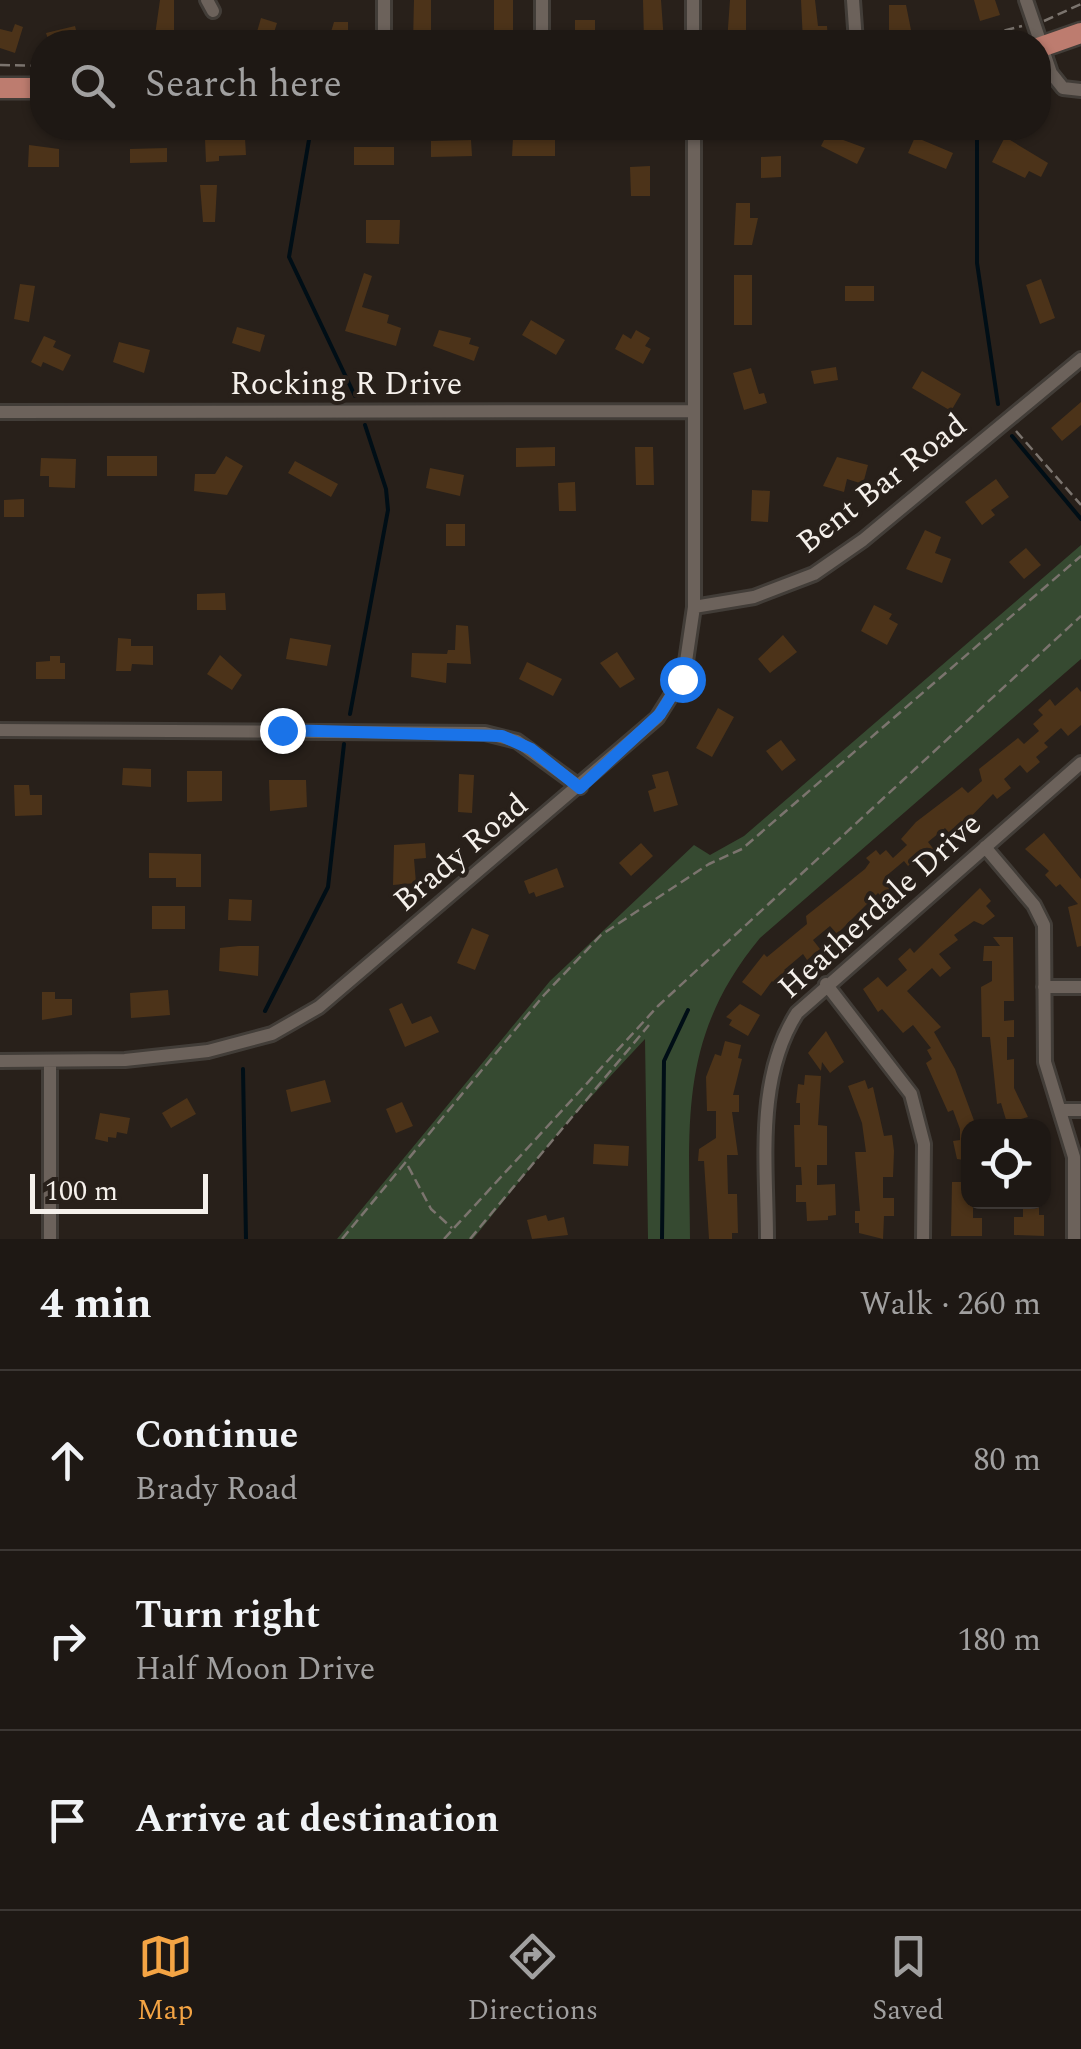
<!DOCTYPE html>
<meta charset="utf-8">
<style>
body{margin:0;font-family:Spectral,serif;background:#2b2522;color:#f1f3f6}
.controls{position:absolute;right:30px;bottom:30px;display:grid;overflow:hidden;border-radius:20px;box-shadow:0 2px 8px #0004}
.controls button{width:90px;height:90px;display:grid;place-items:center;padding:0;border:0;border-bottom:2px solid #3c3734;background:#1e1814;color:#f1f3f6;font:50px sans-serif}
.scale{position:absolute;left:30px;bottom:25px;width:178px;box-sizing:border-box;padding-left:10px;border:5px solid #f5f0eb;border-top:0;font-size:28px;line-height:35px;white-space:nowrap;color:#f5f0eb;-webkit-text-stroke:8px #28201a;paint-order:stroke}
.stop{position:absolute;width:30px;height:30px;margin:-22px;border:8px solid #1a73e8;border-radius:50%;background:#fff}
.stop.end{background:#1a73e8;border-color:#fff;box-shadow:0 2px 10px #0008}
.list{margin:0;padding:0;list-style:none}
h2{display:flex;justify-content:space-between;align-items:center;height:130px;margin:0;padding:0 40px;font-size:42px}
h2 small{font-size:32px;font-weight:400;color:#a1a0a0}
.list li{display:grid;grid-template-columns:65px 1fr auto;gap:30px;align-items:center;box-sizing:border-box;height:180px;padding:0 40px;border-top:2px solid #3c3734}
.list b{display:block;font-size:38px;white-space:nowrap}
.list p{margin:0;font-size:32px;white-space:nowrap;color:#a1a0a0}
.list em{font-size:32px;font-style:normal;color:#a1a0a0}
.icon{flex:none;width:55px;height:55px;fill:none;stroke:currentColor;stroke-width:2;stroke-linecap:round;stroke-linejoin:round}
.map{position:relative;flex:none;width:1081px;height:1239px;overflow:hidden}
.search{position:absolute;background:#1e1814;box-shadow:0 2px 8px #0004;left:30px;right:30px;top:30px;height:110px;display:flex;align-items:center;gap:25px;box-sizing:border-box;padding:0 35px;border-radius:40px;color:#a1a0a0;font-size:38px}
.sheet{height:670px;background:#1e1814}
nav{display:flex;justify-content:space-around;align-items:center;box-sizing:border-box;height:140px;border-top:2px solid #3c3734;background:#1e1814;font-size:28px;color:#a1a0a0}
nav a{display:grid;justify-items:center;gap:5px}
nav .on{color:#f4a444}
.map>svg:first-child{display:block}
</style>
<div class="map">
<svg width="1081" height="1239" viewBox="0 0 1081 1239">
<rect width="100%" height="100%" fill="#28201a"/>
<path fill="#364a31" d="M1081,545v114l-321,279c-81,98 -71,182 -70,301h-42l-3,-200 -81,87 -91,113h-136l213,-258 144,-136 16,10 34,-19z"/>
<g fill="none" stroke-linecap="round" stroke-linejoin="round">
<path stroke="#000e16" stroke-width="4" d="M311,128l-22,129 66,139
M977,128v135l21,141
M1012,436l69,83
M350,714l38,-204 -2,-21 -21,-64
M265,1011l63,-124 16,-143
M243,1069l3,170
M662,1239l2,-178 24,-51"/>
</g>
<path fill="#4c3319" d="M160,0h14v42h-20z
M414,0h17v42h-18z
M494,0h19v42h-19z
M643,0h18l3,42h-20z
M730,0h16v42h-19z
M801,0h14l3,26h9l1,16h-25z
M974,0h21l5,15 -20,6z
M889,5h17l6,30h-23z
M261,18l16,5 -6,19h-17z
M575,20h20v22h-20z
M334,22h14v10h9v10h-29z
M15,24l8,3 -8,26 -15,-5v-19l12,3z
M75,26l4,16h-30l-3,-9z
M827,134l38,14 -8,16 -36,-18z
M915,137l38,16 -7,16 -38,-16z
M1005,137l43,26 -7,14 -12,-6 -4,7 -33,-16z
M245,138l1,17 -27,1v5l-13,1 -1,-23z
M513,138l42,1v17h-43z
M471,140l1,16 -41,1v-16z
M29,145l30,4v18h-31z
M354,147h40v18h-40z
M167,148v14l-37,1v-14z
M781,156v21l-20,1v-21z
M650,166v30h-19l-1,-29z
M200,185h17l-2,37h-12z
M736,203h14v15h8l-6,27h-18z
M366,220h34l-1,24 -33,-1z
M364,273l8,3 -10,31 27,8 -2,8 14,5 -5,18 -51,-15z
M734,275h18v50h-18z
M1041,279l14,39 -15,6 -14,-39z
M20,284l15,2 -6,36 -15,-3z
M845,286h29v15h-29z
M531,320l34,20 -9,15 -34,-20z
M237,327l28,8 -5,17 -28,-9z
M439,330l32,8 -2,6 10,3 -5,14 -41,-15z
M636,330l14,8 -5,8 6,3 -8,15 -28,-15 8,-15 8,5z
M44,336l12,5 -3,6 18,8 -8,16 -20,-9 -2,5 -10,-5z
M119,342l31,8 -6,23 -31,-11z
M836,367l2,13 -24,4 -3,-13z
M751,368l8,26 5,-1 3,10 -23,7 -11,-37z
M922,371l39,23 -10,17 -39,-23z
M1081,402v23l-19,16 -11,-13z
M555,447v19l-39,1v-19z
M635,447h18l1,38h-18z
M107,456h50v20h-50z
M226,456l17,10 -16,29 -33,-4 1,-17h20z
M837,457l31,8 -5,19 -16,-5 -3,13 -21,-6z
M41,458l35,1 -1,29 -26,-1v-11h-9z
M295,461l43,23 -7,13 -43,-24z
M430,468l34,7 -4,21 -34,-8z
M996,479l13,18 -18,13 4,5 -13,10 -17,-23z
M575,482l1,29h-17l-1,-28z
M752,490l18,1 -2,31 -17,-1z
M24,499v18h-20v-17z
M446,524h19v22h-19z
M925,530l16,7 -6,16 16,6 -9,24 -36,-14z
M1026,548l15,17 -17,14 -15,-17z
M225,593l1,17h-29v-16z
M874,605l18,9 -3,5 9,5 -11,21 -26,-14z
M456,625l12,1 3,38 -24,-1 -1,20 -35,-6 1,-24 35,1 1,-4h7z
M783,635l14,17 -27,21 -12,-14z
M118,638l13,1v7h22v19l-21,-1 -1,7h-15z
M290,638l41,7 -4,21 -41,-7z
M617,652l18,27 -15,9 -20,-25z
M220,655l22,20 -10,15 -25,-16z
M50,656h10v7h5v16h-29v-17l14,-1z
M527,662l35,17 -9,17 -34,-17z
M1077,687l4,5v33l-13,11 -7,-8 -17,15 4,4 -12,10 4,5 -13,11 -7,-8 -16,14 7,9 -14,11 -4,-5 -41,42 -7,-8 -17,14 7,9 -12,10 -4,-5 -11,10 -4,-5 -19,16 8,9 -12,10 -3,-3 -41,41 -7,-8 -17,14 7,9 -13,11 -4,-6 -19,16 6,4 -10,13 -8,-6 -11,15 -19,-14 22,-28 3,3 40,-33 -1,-8 59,-47 5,-7 -4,-4 10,-8 4,5 6,-5 7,8 14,-13 -6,-6 15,-17 46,-35 6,6 14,-12 -3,-12 39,-31 6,6 15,-13 -6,-7 10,-9 -5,-5 12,-11 5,7z
M718,708l16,9 -22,40 -16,-9z
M781,740l15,20 -14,11 -16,-20z
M123,768l28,1v18l-29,-2z
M187,771h35v30l-35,1z
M668,771l10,34 -24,7 -6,-21 8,-3 -4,-13z
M459,774l15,1 -2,38 -14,-1z
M269,780h37l1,27 -37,4z
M14,785h15l1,10h12v20l-27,1z
M1044,833l37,46v67l-4,1 -9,-40 10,-3 -18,-20 -4,3 -11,-12 4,-4 -24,-22z
M425,843l1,15 -12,1 2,24 -23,2 1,-40z
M641,843l12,13 -22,20 -12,-13z
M149,853l52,1v33h-25v-9h-27z
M557,868l7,19 -28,10 -2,-5 -5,2 -5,-13z
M980,888l11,13 -5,5 9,10 -12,9 -9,-4 -20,14 4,5 -19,14 12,14 -11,9 -8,-9 -25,23 34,36 -7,5 21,37 21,57h-8v34h-4l-7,-1 -4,-18 7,-1v-11l-7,-19 -5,2 -22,-49 6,-4 -5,-9 4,-2 -18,-23 -10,8 -21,-24 -4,3 -15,-23 15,-12 9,10 20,-17 -9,-11 12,-11 4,5z
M229,899l23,1 -1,21 -23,-1z
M152,906h33v23h-33z
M472,928l17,7 -14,35 -18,-7z
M993,937h20l1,64h-10v20l10,-1v17h-7v23l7,-1v29l14,29 -21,6 -6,-20 -4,1 -7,-67h-8l-1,-50 11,-6v-20h-9l1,-15h16z
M239,946h20l-1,30 -39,-5 1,-23z
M168,990l2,25 -39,3 -1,-25z
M42,992h13v7h17v16l-30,5z
M402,1003l10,21 19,-8 8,16 -34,15 -16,-38z
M740,1004l20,11 -12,21 -19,-11 3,-5 -6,-3z
M826,1031l18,31 -14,11 -8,-11 -1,9 -13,-18z
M725,1041l16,4 -3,13 4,1 -9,36h6v17h-7l6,43h-11l1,39h9l1,39h-6v6h-23l-5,-78h-6l1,-12 17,-11v-27h-9l-1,-34 9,-23 6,2z
M805,1075l16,1 -3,49 9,1v39h-10v20l18,-1 1,31 -8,1v4l-21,1 -1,-19h-10v-17h6l-1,-18h-6l-1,-42h6v-22h-4l2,-19 6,1z
M325,1080l6,22 -40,10 -5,-22z
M865,1080l3,9 5,-2 11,49 8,-1 2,16 -1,26h-10v21h11v18h-10l-1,23 -24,-6v-10h-4v-12h5l-5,-59h11l-4,-29 -14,-37z
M187,1098l9,16 -25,14 -9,-15z
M402,1102l11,24 -17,7 -10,-24z
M100,1113l30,5 -3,16 -10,-2 -1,6 -8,-1v5l-13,-3z
M594,1144l35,2 -1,20 -35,-2z
M952,1182h16v23h5v13h9v18h-31z
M1023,1203l16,1v11h5v21l-30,-1v-18h9z
M546,1215l2,6 16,-4 4,18 -36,4 -5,-19z"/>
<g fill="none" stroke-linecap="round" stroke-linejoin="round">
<g stroke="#423d38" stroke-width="18">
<path id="street" d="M207,0l6,11
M384,0v42
M542,0v42
M853,0l3,42
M1026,0l25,73 12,15 18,2
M693,42v-42
M0,412l692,-1
M694,607l60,-10 60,-23 49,-34 218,-181
M0,730l485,3 32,8 63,46
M985,847l49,58 10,20 1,137 29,95v82
M826,984l85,110 13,50 -1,95
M1044,987h37
M0,1061l125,-1 83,-9 64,-17 47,-27 338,-289 27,-43 10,-68v-479
M1060,1110h21
M50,1239v-178
M767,1239c0,-75 -12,-160 30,-226l284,-250"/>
</g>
<g stroke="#423d38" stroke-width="25">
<path id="primary" d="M1038,48l43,-15
M0,88h42"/>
</g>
<path stroke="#7b746e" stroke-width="2.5" stroke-dasharray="10 5" stroke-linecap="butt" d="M1044,21l37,-17
M961,42l61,-16
M0,65l42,1
M1016,431l65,74
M408,1166l23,43 21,19
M342,1239l202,-244 57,-60 108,-71 33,-15 339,-293
M444,1239l214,-233 423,-390
M470,1239l179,-214"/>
<use href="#street" stroke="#6c625b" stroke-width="12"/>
<use href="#primary" stroke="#bd7c6f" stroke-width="20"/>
</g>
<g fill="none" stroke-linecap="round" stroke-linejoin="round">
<path stroke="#1a73e8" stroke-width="12" d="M282,730l220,6 29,13 49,39 80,-74 22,-35"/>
</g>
<g text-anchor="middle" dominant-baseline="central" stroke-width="8" stroke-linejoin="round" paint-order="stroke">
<g font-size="32" fill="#f5f0eb" stroke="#28201a">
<text x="346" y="384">Rocking R Drive</text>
<text transform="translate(882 484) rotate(-38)">Bent Bar Road</text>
<text transform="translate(461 853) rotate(-40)">Brady Road</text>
<text transform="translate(880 906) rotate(-42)">Heatherdale Drive</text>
</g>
</g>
</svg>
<div class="controls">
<button><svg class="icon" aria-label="locate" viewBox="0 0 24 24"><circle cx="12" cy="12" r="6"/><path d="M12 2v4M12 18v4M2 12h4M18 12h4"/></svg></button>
</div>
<div class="scale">100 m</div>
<div class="stop" style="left:682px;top:679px"></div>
<div class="stop end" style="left:282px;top:730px"></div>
<div class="search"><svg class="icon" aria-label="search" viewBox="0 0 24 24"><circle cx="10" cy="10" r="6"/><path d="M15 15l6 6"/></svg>Search here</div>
</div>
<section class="sheet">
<h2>4 min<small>Walk · 260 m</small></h2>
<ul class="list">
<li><svg class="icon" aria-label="ahead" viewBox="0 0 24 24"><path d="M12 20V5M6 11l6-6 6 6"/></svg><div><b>Continue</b><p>Brady Road</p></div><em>80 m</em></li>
<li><svg class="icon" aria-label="right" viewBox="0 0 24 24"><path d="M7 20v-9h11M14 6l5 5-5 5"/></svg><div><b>Turn right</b><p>Half Moon Drive</p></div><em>180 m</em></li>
<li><svg class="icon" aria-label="arrive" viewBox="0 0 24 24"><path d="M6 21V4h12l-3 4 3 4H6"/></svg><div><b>Arrive at destination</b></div></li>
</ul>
</section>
<nav>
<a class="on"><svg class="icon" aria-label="map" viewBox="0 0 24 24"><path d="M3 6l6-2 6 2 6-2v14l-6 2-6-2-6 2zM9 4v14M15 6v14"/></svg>Map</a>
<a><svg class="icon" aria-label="directions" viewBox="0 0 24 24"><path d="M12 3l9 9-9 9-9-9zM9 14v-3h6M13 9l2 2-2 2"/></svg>Directions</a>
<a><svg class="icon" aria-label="saved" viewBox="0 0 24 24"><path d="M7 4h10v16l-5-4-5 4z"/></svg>Saved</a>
</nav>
